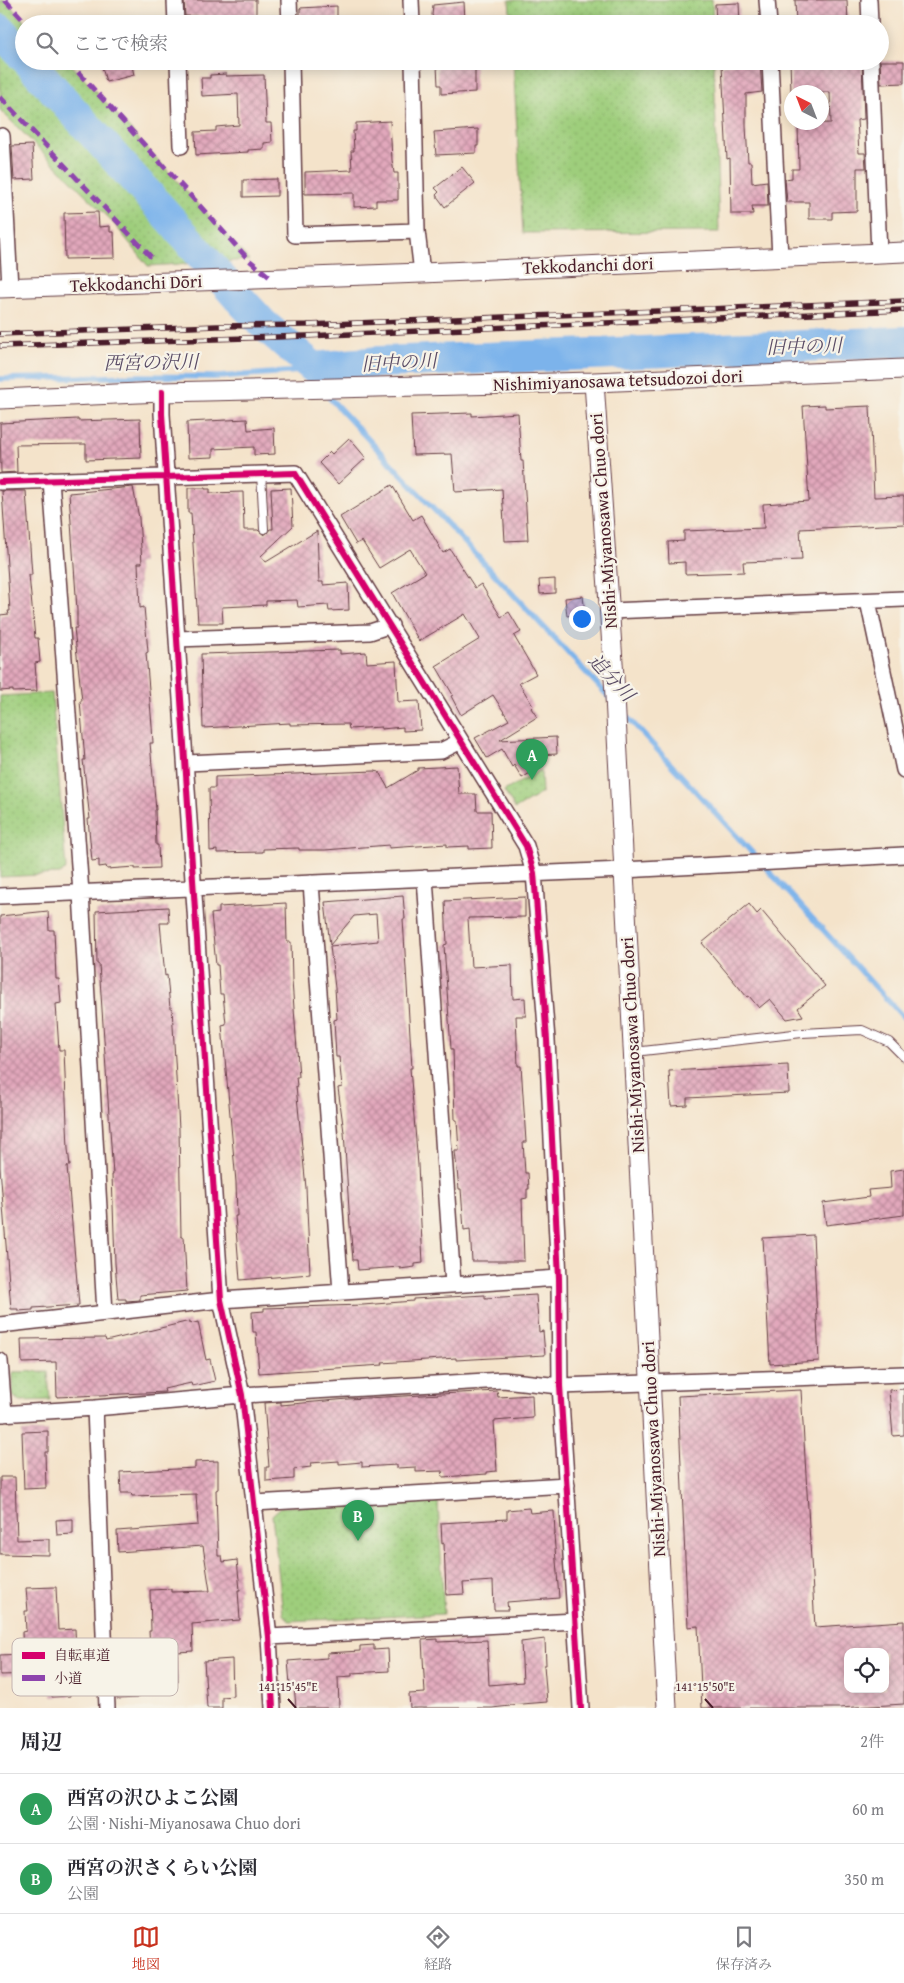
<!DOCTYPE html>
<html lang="ja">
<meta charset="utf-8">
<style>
body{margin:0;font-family:"Gentium Book Plus","Noto Serif JP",serif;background:#f2f2f3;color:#2b2b33}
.controls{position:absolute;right:15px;bottom:15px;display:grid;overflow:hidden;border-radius:10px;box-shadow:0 2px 12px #0003}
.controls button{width:45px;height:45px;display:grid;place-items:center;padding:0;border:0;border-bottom:1px solid #e1e1e2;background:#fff;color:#2b2b33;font:25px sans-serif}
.compass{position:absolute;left:784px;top:85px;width:45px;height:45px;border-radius:50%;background:#fff;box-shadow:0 2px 12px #0003;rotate:318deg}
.you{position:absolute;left:581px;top:618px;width:18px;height:18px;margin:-12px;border:4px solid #fff;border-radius:50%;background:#1a73e8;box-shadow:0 0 0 8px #1a73e833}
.badge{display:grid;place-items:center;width:32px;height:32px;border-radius:50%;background:#c8321e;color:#fff;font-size:16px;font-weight:700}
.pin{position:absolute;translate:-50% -41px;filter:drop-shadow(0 1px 2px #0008)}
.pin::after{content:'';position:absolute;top:26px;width:18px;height:15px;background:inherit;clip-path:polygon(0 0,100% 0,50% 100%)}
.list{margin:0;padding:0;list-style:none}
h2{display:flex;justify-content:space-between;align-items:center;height:65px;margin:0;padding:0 20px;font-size:21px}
h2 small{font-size:16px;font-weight:400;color:#7c7c81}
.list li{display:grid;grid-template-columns:32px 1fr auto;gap:15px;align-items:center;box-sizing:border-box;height:70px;padding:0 20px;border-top:1px solid #e1e1e2}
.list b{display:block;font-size:19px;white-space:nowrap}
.list p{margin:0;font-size:16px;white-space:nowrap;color:#7c7c81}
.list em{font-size:16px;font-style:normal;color:#7c7c81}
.icon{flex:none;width:28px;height:28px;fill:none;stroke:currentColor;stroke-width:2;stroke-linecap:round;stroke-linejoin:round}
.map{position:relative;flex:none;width:904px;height:1708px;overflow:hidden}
.search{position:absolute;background:#fff;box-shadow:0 2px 12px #0003;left:15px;right:15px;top:15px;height:55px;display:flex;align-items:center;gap:12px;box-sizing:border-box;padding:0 18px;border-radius:28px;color:#7c7c81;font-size:19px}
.sheet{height:205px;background:#fff}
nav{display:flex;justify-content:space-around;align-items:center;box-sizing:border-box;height:70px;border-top:1px solid #e1e1e2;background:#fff;font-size:14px;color:#7c7c81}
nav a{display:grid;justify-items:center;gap:2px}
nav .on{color:#c8321e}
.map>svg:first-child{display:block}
</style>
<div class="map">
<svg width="904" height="1708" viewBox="0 0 904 1708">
<defs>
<pattern id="green-dots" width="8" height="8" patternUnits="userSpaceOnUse" patternTransform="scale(1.25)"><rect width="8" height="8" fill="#9ece7c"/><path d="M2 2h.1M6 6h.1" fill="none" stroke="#8ab06b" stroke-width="1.8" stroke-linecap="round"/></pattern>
<pattern id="building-cross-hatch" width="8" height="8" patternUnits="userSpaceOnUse" patternTransform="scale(1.25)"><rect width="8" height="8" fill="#e2a8bc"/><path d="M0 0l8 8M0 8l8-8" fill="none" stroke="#b98899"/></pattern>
</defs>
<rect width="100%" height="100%" fill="#f7f3e8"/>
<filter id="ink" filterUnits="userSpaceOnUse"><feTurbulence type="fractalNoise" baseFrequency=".02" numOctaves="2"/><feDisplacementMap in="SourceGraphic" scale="10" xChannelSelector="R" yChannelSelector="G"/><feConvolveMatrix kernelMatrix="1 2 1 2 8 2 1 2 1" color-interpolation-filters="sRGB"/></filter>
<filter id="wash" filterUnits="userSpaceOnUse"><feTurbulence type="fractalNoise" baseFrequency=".0096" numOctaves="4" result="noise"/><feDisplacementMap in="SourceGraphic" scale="20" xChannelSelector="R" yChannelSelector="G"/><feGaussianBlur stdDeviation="1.12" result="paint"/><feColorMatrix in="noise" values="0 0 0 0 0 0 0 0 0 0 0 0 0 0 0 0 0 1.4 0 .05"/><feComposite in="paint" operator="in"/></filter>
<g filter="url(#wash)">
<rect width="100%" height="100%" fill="#f4e3ca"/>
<path fill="url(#green-dots)" stroke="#747654" d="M0,0h5l22,24h-3v37h44l181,199 -101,6 -37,-46 -111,-110z
M509,0h203l1,24h-202z
M513,61h201l5,171 -196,1z
M52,693l14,176 -6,5 -60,3v-181z
M541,770l1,23 -27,16 -11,-18z
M48,1371l2,29 -31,1 -6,-5v-24z
M438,1501l6,113 -156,7 -5,-7 -11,-99 9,-8z"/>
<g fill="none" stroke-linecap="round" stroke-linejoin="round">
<path stroke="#7cb3eb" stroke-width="5.5" d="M302,371l12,12
M0,379l140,-3 77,1 85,-6 12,-3
M325,393l285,305
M620,709l284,309"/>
<path stroke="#7cb3eb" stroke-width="32" d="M0,30l24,27
M28,61l143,159 64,74 27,29 52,45 66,-6 524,-20"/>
</g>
<g id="blocks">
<path fill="url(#building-cross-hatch)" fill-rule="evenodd" d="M184,0h72v17l-71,-1z
M795,0h52l1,24h-52z
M464,2l1,19 -30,2 -3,-8 1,-10z
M739,3l1,21h-24l-1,-20z
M337,6v14h-10v4h-27v-16z
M109,61h22l3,14 -28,7 -5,-19z
M790,61h72l2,58 -7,1 2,33h6l1,15h-9v43l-25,1v7h-23v-17h-22l-2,-23 7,-1v-9h7l-1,-45 33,-1 -1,-31h-39z
M880,61h24v22l-23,1z
M746,62h14l2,30 -16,2v32l2,36h3l1,21 15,-2 1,25h-16l1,8h-22l-1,-56 -3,1 -5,-94z
M475,64v28l-34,2v-9h-3l-1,-19z
M226,74v2l38,-1 2,48h5l1,19 -8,1v6l-16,1v2l-52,3 -1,-23 21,-1v-4l23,-2 -1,-31 -36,2 -1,-18h9v-3z
M390,121l2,39 2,13h4v27h-22v6l-22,1v-14l-49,1v-22l47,-2 -1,-19h3l-1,-20h3v-8z
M478,129v17h-2v7l-40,2 -2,-23z
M32,145l2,34 -20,1 -2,-34z
M462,167l13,16 -30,24 -9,-12 3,-3 -4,-4z
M277,179v17l-34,1v-17z
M98,212l1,15 11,-1v6h4l1,26 -50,1 -1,-46z
M825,405v3l45,-2 4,91 30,-1v28l-104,5 2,31 -59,2 1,10 -59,2v-12l-16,1 -1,-21 16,-1v-10l80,-3 -1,-24 46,-3 -6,-95z
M472,413v3l46,-3 3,48h2l5,79 -23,1 -3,-52 -47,3 -3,-38 -39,1 -2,-40z
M78,419v2l62,-2 1,39 -55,2v-16l-70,1 1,27 -16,1 -1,-50z
M247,419l1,11 26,-2 1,26 -21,1v-8l-41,2v8l-25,1 -1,-36z
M349,438l17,20 -28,26 -19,-21 11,-11 2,2z
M392,485l21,35 8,-5 22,38 7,-4 25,39 6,-4 20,33 8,-5 12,20 -7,4 22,38 -17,9 14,23 -2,2 6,9 -37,23 56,-3 1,17 -24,1 7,12 -18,11 -8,-13 -2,2 -10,-18 -15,9 -12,-20 34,-18 -16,-25 -32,20 -10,-19 2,-1 -17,-29 44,-27 -15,-25 -46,27 -27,-48 33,-20 -15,-24 -31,19 -17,-27 -6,3 -16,-27z
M133,487l6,31 3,45h-4l2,45 4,-1 4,45 -2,1 6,73 1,17h-3l6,67h-1l1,35h2l1,23 -24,1v-2l-28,2 -1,-3 -7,1v-7l-7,1 -4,-42h2l-7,-59h2l-5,-59h2l-8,-73h3v-18l-8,-117z
M188,488h17v1h5v4l33,-1 1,38h14l6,5 3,-2 3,-4h3l-2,-40 20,-1 2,38 -32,30 5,6 51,-31 2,51h4v3l25,-2 1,27 -20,1 -1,-6 -30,2 -1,-7 -31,1v4l-44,2 1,16h-25l-7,-110h-3z
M2,491h24l6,84h-3l6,63h3l2,24 -5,1 2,28 -24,1v-2l-13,1v-76l9,-1 -1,-3h2z
M555,579v14l-15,1 -1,-14z
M583,596l2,17 -18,3 -2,-18z
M340,650v4l26,-2 1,11 29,-2 2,41 21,-1 2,29 -18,1v-4l-22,2v-2l-32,2 -1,-5 -58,1v-2l-87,5 -2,-74z
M457,766l2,28h17l1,17h14l1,37 -23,1v-3l-22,1v-3l-58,4v-3l-64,5h-26v-2l-36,1v3l-46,1v-3l-7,1 -1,-63h6v-11l160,-6 4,1 9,16 30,-18v-2z
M403,896l2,23h-2l9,149h-2l8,97 5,98 -8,1v3l-15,2v-2l-42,3 -1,-10h-4l-3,-35 -6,-93 -6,-44 4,-1 -3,-30h-3l-2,-37 3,-1 -2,-31 -5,-42 48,-5 -2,-27 -22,2 -24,29 -5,-43z
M525,897v20l-57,1 3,49 41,-2 1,34 12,-1 1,18h-10l2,50h3l1,14 4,62h-3l2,31h3l1,16h-2v9l-5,1 2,62h-52l-2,-32 -6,1 -3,-41h-2l-4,-38h4l-2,-31h-2l-2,-71h-2l-7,-104 3,-1 -2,-43z
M286,903l1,39h4l1,39 7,96h-3l1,9h-1l10,102 4,86 -70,6 -5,-64h2l-1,-34 -14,-157 4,-1 -3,-30h-3l-2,-29h-2l-5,-51 8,-1v-6z
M749,904l8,10 4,-4 64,76 -27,22 5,8 -16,3 -17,-20 -11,9 -10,-12 -2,1 -45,-54z
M168,907l1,16h-9l5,53 2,-1 3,33h2l7,121 2,108h3l3,54 -47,4v5l-14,1v-2h-8l-3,-36 -3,-88h1l-14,-211h-2l-1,-53z
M48,911l1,19h5l2,49h3l2,24 -5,1 3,46h5l4,99 2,17h-3l12,139 -46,3v2l-15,1v-2h-7l-11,-142v-251z
M788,1065l1,28 -102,5v7l-16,1 -2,-35z
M904,1169v46l-78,10 -3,-22 46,-6 -1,-7 23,-2 -1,-17z
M813,1235l6,126 -49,3 -7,-126z
M485,1295v3l51,-3 3,37 4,-1 2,24 -89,5v-2l-74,5 1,2 -124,8 -3,-41h-3l-1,-20 12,-1v-3l99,-3 50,-4v-2z
M190,1321v3l8,-2 8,38 4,-1 5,22 -23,5 -1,-3 -27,6 1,3 -108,5 -1,-35 -34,1 -1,-24 84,-1 1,3z
M904,1389v46l-11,1 -4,-46z
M801,1390l14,237 89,-6v83l-65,4h-137l-4,-82 -10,1 -10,-231zM848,1652h37v37h-37z
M497,1391l1,6 34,-2 1,23 -39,3 3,50 -10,1v2l-44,3 -1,-6 -26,1v-5l-19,1v-3l-35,2v-5l-23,2v-3l-29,2 1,4 -17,2v10l-28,2v-14h3l-5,-64 17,-1v3l67,-6z
M48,1431v21h-3l1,36 -22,1 -2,-57z
M218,1461v28l-2,1 2,66h4l1,6 14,-2 3,30h-2l2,30 -48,4 1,27 -16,1 1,29h-11v11l-29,2v4l-21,1v-19l21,-1v-6h9l-1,-4h5l-2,-38h2l-1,-41 21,-1v3l39,-1 -7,-45 -85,6 -1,-21 81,-6 -2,-31 -64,2 -1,-3h-10l-1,-21 75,-4v-6z
M0,1477h15l2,63 32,-1v16l-49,-1z
M529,1508l1,5 24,-2 1,24h-1l5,63 -52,4 1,8h-14l-1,-29 -30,2 1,11 -18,1 -2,-52 -2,1 -1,-21 66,-4v-9z
M73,1519v15l-16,1 -1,-15z
M56,1587l2,43 17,-1 1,21h-9l3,46 -18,1v-5h-9l-1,-7 -5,1 -1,-12 -36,1v-20l23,-1 -1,-22 4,-1 -1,-20h3l-2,-23z
M438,1639v3l49,-2 2,45 34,-3 -2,-40 24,-3 1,26h-2l3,37 -37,3v1l-18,2h-82l-1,-14 16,-1 -3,-53z
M374,1645v5l14,-1 1,22 -37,2v3l-14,1 1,31h-43l-2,-24h-4l-2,-23 39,-3v-5l33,-2v-5z
M232,1659l1,37 -11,1v11h-15l-3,-47z"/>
</g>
</g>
<g filter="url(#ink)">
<use href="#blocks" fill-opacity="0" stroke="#643c43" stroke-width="1"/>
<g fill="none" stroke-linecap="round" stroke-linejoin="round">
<g stroke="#643c43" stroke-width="10">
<path id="service" d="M261,473l3,56
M634,1052l168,-19 60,-3 27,12 15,15"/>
</g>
<g stroke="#643c43" stroke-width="18">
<path id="minor" d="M175,0l1,24
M289,0l1,24
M411,0l1,24
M767,0l2,24
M869,0l1,24
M178,61l3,85
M291,61l4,174 122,-4
M413,61l4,170 5,42
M770,61l10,196
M871,61l8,192
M2,136l8,152
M162,392v22l59,886 21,95 27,242 4,71
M51,480l30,413 24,420
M0,482l295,-9 231,373 8,27 13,167 12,238 1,108 21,322
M868,601l36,169
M610,611l294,-12
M177,639l193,-7 21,-7
M187,763l254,-12 20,-10
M425,878l28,407
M311,883l30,409
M0,896l623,-26 281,-15
M0,1325l221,-25 338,-22
M0,1361l4,53
M95,1408l12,300
M0,1414l95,-6 147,-13 261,-15 57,6 344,-12
M254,1503l313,-18
M269,1637l307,-16"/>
</g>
<g stroke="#643c43" stroke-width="21">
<path id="tertiary" d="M0,288l422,-15 482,-21
M594,382l20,295 53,1031
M0,399l162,-7 432,-10 310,-13"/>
</g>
<use href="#service" stroke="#fff" stroke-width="8"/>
<use href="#minor" stroke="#fff" stroke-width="15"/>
<use href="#tertiary" stroke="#fff" stroke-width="19"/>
<g stroke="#4a1f2b" stroke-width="5.5">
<path id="rail" d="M0,334l217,-8 90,-1 597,-24
M0,346l306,-10 598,-26"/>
</g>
<use href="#rail" stroke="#f7f3e8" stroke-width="4" stroke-dasharray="11" stroke-linecap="butt"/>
<path stroke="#8e44ad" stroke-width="5" stroke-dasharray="10 5" stroke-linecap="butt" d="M5,0l22,24
M68,61l181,199 22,18
M0,97l152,161"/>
<g stroke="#f7f3e8" stroke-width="9">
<path id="cycleway" d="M162,392v22l59,886 21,95 27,242 4,71
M0,482l295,-9 231,373 8,27 13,167 12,238 1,108 21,322"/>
</g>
<use href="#cycleway" stroke="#d6006c" stroke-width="6"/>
</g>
</g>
<path fill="none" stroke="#4a1f2b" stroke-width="2" d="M288,1699l8,9M705,1699l8,9"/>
<g text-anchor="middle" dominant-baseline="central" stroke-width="4.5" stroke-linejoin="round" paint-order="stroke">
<g font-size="18" fill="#4a1f2b" stroke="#f7f3e8">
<text transform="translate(588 265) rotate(-2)">Tekkodanchi dori</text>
<text transform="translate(136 283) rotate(-2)">Tekkodanchi Dōri</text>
<text transform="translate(618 380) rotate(-2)">Nishimiyanosawa tetsudozoi dori</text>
<text transform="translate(603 521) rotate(-94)">Nishi-Miyanosawa Chuo dori</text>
<text transform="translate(632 1045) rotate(-93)">Nishi-Miyanosawa Chuo dori</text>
<text transform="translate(653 1449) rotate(-93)">Nishi-Miyanosawa Chuo dori</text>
</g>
<g font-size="19" font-style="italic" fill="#594b65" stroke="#f7f3e8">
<text transform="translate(804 346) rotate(-2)">旧中の川</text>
<text transform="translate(151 362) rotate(-1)">西宮の沢川</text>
<text transform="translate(399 362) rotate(-3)">旧中の川</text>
<text transform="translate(612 677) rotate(47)">追分川</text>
</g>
</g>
<rect x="12" y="1638" width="166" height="58" rx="8" fill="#f7f3e8" stroke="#c3b3af" stroke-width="1"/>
<rect x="22" y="1652" width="23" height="7" fill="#d6006c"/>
<rect x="22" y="1675" width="23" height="6" fill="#8e44ad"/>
<g font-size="14" fill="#4a1f2b">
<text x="54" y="1660">自転車道</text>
<text x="54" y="1683">小道</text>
</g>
<g font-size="12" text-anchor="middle" fill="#4a1f2b" stroke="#f7f3e8" stroke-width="4.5" stroke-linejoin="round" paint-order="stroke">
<text x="288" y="1691">141°15'45"E</text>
<text x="705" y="1691">141°15'50"E</text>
</g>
</svg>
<div class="controls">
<button><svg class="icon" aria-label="locate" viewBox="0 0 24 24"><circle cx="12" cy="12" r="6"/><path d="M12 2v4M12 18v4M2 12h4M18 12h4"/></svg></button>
</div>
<svg class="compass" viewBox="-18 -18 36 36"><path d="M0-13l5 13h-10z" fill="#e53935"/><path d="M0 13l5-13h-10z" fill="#7c7c81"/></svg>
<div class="you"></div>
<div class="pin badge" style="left:532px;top:780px;background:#2e9e5b">A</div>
<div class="pin badge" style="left:358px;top:1541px;background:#2e9e5b">B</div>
<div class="search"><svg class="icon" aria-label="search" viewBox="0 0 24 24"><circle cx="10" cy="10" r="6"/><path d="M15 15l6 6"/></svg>ここで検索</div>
</div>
<section class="sheet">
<h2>周辺<small>2件</small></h2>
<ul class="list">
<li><span class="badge" style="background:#2e9e5b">A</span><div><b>西宮の沢ひよこ公園</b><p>公園 · Nishi-Miyanosawa Chuo dori</p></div><em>60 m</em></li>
<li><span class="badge" style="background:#2e9e5b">B</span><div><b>西宮の沢さくらい公園</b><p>公園</p></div><em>350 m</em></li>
</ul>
</section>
<nav>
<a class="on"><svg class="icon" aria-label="map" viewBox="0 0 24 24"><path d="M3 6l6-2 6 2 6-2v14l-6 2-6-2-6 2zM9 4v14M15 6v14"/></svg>地図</a>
<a><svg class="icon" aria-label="directions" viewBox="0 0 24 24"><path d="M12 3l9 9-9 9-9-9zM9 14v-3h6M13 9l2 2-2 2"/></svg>経路</a>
<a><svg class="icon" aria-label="saved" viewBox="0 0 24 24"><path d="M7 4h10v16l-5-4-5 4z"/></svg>保存済み</a>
</nav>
